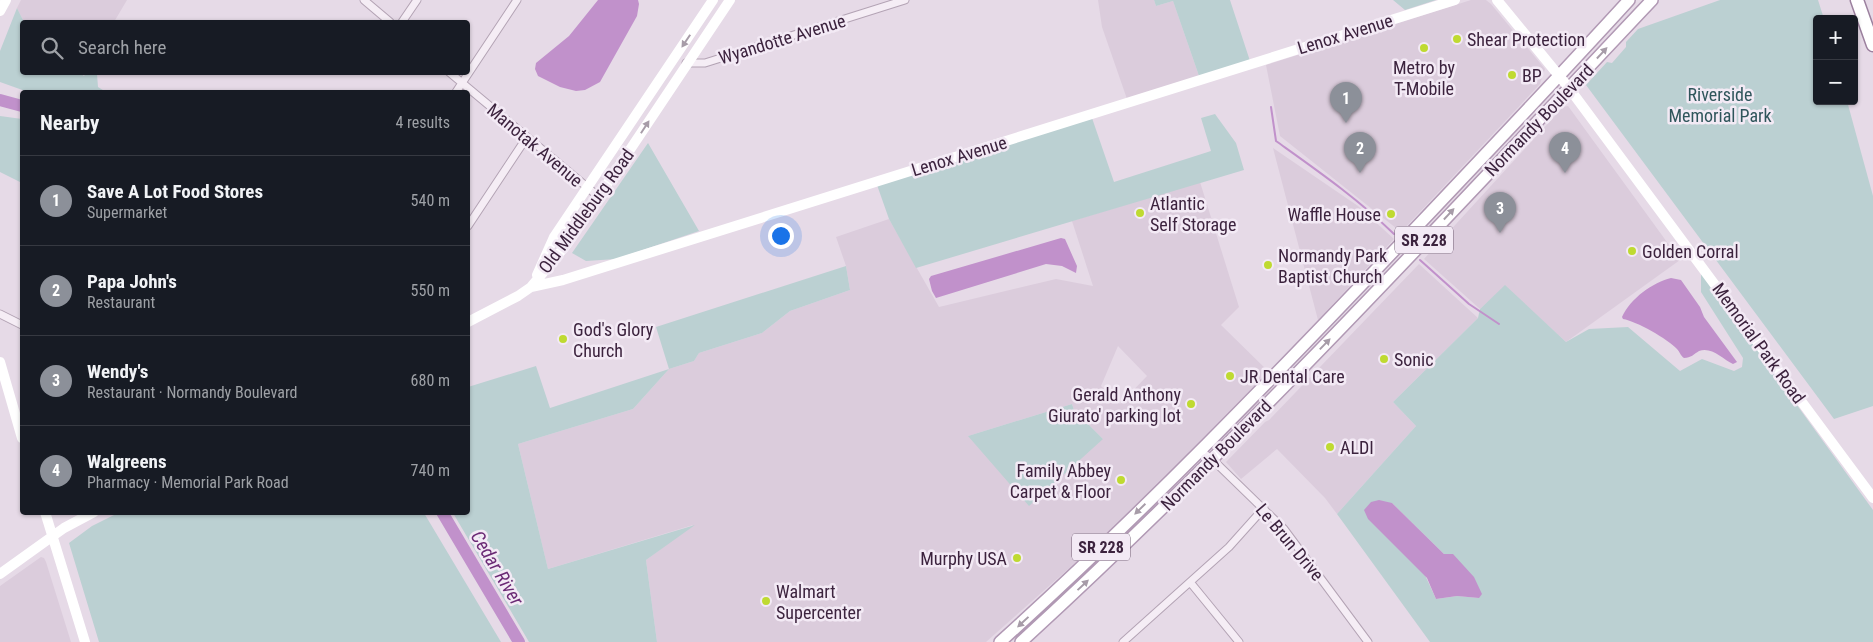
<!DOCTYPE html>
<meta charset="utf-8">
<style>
body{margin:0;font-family:"Roboto Condensed",sans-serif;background:#20242c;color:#f1f3f6}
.controls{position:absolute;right:15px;top:15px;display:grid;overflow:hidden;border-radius:5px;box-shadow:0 1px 4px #0004}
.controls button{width:45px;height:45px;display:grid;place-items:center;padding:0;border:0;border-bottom:1px solid #363941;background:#171b24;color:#f1f3f6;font:25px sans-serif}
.you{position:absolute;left:780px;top:235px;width:18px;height:18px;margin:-12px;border:4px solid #fff;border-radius:50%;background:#1a73e8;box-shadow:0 0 0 8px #1a73e833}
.badge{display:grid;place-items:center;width:32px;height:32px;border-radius:50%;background:#8c9099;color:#fff;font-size:16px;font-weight:700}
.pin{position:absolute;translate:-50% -41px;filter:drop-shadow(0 1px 2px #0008)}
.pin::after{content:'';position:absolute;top:26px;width:18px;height:15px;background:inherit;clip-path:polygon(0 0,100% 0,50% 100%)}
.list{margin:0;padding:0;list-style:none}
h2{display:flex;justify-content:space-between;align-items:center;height:65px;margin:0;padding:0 20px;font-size:21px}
h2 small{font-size:16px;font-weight:400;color:#9ea1a6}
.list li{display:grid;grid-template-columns:32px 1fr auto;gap:15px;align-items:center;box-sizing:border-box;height:90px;padding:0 20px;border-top:1px solid #363941}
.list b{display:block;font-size:19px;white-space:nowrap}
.list p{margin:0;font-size:16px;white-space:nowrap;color:#9ea1a6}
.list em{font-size:16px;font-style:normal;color:#9ea1a6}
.icon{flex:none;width:28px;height:28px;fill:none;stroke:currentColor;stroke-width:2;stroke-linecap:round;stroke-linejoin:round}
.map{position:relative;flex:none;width:1873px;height:642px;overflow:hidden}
.search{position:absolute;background:#171b24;box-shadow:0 1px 4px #0004;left:20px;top:20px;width:450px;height:55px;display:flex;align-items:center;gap:12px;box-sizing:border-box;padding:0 18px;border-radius:5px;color:#9ea1a6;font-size:19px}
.panel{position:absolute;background:#171b24;box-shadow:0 1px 4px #0004;left:20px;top:90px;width:450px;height:425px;border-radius:5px}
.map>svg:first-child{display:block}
</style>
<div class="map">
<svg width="1873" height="642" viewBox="0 0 1873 642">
<rect width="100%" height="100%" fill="#e6dae7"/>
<path fill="#dbccdc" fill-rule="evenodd" d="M21,0h106l-13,22h-90l-7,-14z
M1098,0h56l2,6 17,-5 26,75 -72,23 -25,-72z
M1471,0h15l5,4 54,65 -5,15 -139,148 -121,-96 -14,-71z
M1568,106l112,154 -114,82 -61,-56 -25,23 -56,-50 139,-152z
M1273,148l85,58 36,33 -76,81z
M1200,182l39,125 -18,18 48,47 -89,91 -96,92 -98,87h-329l-11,-82 47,-35 -145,44 -30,-125 115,-35 36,-40 25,-8 5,-8 63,-20 28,-22 60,-21 -4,-24 -10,-29 53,-18 50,88 117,-28 37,7 -21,-65zM1118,346l29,30 -27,28 -19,-18zM1072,404l2,6 29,29 -135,-3z
M1419,264l59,54 -85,84 23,24 -79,88 -12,-16 -48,-49 -36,30 -15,-17 39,-40 4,-2z
M41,557l3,1 2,4 25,80h-71v-56z"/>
<path fill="#bbd0d2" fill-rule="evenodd" d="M1154,0h76l20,61 -51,15 -26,-75 -17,5z
M1393,0h43l-31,10z
M1720,0h98l6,19h-7v82h30l26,95v210l-39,13 -248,-334 21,-23 5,1 14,-16v-5l12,-13z
M17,8l7,14 -2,50 58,1 4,3 2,-3 11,1 1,13 8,5h-78l-28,-10v-31z
M1215,114l21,29 8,27 -328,98 -27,-49 -12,-34 215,-67 22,64 97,-31 -10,-33z
M0,116l22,3v64l-22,-11z
M648,143l51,88 -83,28 -30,2 -14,-8z
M846,266l4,24 -60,21 -28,22 -63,20 -5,8 -25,8 -36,40 -115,35 30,125 147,-44 -49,35 11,82h-128l-76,-129 15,-1v-125l68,-21 14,42 119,-39 -13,-42z
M1701,273l172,237v132h-443l-93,-128 79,-88 -23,-24 85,-84 2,-9 25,-24 61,57 23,-13 39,-2 52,44 22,-12 32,12 8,-4 1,-9 -42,-66zM1392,503l52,51 35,44 -22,-2 -21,3z
M1072,404l2,6 29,29 -74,67 -61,-70z
M118,513h306l77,129h-402l-30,-99 23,-17z"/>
<path fill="#c191cb" d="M598,0h40l1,4 -2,12 -37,66 -15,8 -9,1 -16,-4 -22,-11 -3,-7 1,-6 33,-27z
M1061,238l4,1 12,27 -1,7 -14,-7 -16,-2 -110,34 -4,-7 -3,-12 2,-3z
M1671,278l10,2 19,27 4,10 33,45 -4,2c-10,-5 -22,-18 -34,-13 -5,3 -8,7 -15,7 -4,-3 -4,-6 -7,-9 -9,-10 -41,-28 -54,-30l-1,-2c9,-19 30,-34 49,-39z
M1379,500l13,3 52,51h9l21,23 8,17 -3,4 -22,-2 -21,3 -9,-21 -59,-59 -4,-9 7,-8z"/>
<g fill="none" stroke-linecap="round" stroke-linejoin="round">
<path stroke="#c191cb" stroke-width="2" d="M1271,107l5,34c42,30 81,57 118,93
M1420,260l49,44 30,20"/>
<path stroke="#c191cb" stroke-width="12" d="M0,100l22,6
M442,512l77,130"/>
<g stroke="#b3a3b4" stroke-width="9">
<path id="street" d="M364,0l26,22
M402,22l15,-22
M686,63h19l200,-63
M449,72l150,125
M456,92l61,-92
M468,226l59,-89
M0,314l22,11
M1201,451l12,9 71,69 84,113
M1190,582l49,60
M1123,642l106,-95 35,-39"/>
</g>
<g stroke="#b199b4" stroke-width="14">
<path id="primary" d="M1000,642c142,-128 275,-266 407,-405 74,-78 149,-157 222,-237
M1021,642c222,-203 425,-424 631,-642"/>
</g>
<g stroke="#9c819f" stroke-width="15">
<path id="highway" d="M1857,0l16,45"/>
</g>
<use href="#street" stroke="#f5edf5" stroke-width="7"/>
<path stroke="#fff" stroke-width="10" d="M1497,0l72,88 304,410
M0,11l6,-11
M537,275l17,-38 159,-237
M531,287l36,-43 163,-244
M468,322l50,-26 13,-9 32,-7 892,-280
M0,362l22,76
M45,512l40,130
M0,574l64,-46 30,-16"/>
<use href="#primary" stroke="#fff" stroke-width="11"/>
<use href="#highway" stroke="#fff" stroke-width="12"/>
</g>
<defs><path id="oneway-solid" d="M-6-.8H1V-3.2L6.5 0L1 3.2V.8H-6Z" transform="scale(1.25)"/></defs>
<g fill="#a79ca8">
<use href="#oneway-solid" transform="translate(686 41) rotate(124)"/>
<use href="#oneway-solid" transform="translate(1602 53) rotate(-47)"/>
<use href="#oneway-solid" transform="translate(645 127) rotate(-57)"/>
<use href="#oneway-solid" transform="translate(1449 214) rotate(-47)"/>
<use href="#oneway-solid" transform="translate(1325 344) rotate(-46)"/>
<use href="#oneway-solid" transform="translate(1140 509) rotate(136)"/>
<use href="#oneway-solid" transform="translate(1083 585) rotate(-43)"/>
<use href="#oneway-solid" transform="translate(1023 622) rotate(137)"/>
</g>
<g fill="#bfda31" stroke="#f3eaf5" stroke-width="2">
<circle cx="1457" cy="39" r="5"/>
<circle cx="1424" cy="48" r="5"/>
<circle cx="1512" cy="75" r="5"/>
<circle cx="1140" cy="213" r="5"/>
<circle cx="1391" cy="214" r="5"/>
<circle cx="1632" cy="251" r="5"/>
<circle cx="1268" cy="265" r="5"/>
<circle cx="563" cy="339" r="5"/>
<circle cx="1384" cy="359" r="5"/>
<circle cx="1230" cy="376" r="5"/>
<circle cx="1191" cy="404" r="5"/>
<circle cx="1330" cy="447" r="5"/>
<circle cx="1121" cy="480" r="5"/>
<circle cx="1017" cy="558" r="5"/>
<circle cx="766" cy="601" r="5"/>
</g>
<g text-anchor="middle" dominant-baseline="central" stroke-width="5" stroke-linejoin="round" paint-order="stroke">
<g fill="#f3eaf5" stroke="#735f75" stroke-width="1">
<rect x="1395" y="226.5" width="58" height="27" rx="4"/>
<rect x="1072" y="533.5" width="58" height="27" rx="4"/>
</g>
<g font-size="16" font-weight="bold" fill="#3c233e">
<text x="1424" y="240">SR 228</text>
<text x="1101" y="547">SR 228</text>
</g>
<g font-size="18" fill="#3c233e" stroke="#f3eaf5">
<text transform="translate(1345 34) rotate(-17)">Lenox Avenue</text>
<text transform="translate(782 39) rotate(-17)">Wyandotte Avenue</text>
<text transform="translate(1539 120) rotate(-46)">Normandy Boulevard</text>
<text transform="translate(535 145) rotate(40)">Manotak Avenue</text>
<text transform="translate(959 156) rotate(-17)">Lenox Avenue</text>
<text transform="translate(586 211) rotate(-54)">Old Middleburg Road</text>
<text transform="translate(1759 343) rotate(54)">Memorial Park Road</text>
<text transform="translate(1216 455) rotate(-45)">Normandy Boulevard</text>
<text transform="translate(1290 542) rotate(50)">Le Brun Drive</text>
</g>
<g font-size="18" fill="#3c233e" stroke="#f3eaf5" text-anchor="start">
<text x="1467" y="39">Shear Protection</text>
<text x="1424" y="67" text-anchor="middle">Metro by<tspan x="1424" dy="21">T-Mobile</tspan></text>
<text x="1522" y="75">BP</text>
<text x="1150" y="203">Atlantic<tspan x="1150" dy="21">Self Storage</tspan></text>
<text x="1381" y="214" text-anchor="end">Waffle House</text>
<text x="1642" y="251">Golden Corral</text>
<text x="1278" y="255">Normandy Park<tspan x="1278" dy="21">Baptist Church</tspan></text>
<text x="573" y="329">God's Glory<tspan x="573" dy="21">Church</tspan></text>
<text x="1394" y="359">Sonic</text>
<text x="1240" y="376">JR Dental Care</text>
<text x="1181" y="394" text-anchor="end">Gerald Anthony<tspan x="1181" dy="21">Giurato' parking lot</tspan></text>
<text x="1340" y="447">ALDI</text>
<text x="1111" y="470" text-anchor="end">Family Abbey<tspan x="1111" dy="21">Carpet &amp; Floor</tspan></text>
<text x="1007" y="558" text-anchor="end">Murphy USA</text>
<text x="776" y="591">Walmart<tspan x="776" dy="21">Supercenter</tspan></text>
</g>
<g font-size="18" fill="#2f555b" stroke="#f3eaf5">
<text x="1720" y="94">Riverside<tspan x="1720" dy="21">Memorial Park</tspan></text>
</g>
<g font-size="19" font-style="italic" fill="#6b2a75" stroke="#f3eaf5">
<text transform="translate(497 568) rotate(59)">Cedar River</text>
</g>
</g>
</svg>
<div class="controls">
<button>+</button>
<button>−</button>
</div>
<div class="you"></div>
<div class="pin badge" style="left:1346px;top:123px">1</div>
<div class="pin badge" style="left:1360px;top:173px">2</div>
<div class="pin badge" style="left:1500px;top:233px">3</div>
<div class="pin badge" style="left:1565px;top:173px">4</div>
<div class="search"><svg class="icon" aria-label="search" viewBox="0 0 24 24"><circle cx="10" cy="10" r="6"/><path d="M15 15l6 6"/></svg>Search here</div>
<section class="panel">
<h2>Nearby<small>4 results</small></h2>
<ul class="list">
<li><span class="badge">1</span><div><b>Save A Lot Food Stores</b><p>Supermarket</p></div><em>540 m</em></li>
<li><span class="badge">2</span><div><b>Papa John's</b><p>Restaurant</p></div><em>550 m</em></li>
<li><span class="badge">3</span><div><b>Wendy's</b><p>Restaurant · Normandy Boulevard</p></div><em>680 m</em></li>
<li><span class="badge">4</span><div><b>Walgreens</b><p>Pharmacy · Memorial Park Road</p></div><em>740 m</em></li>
</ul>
</section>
</div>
